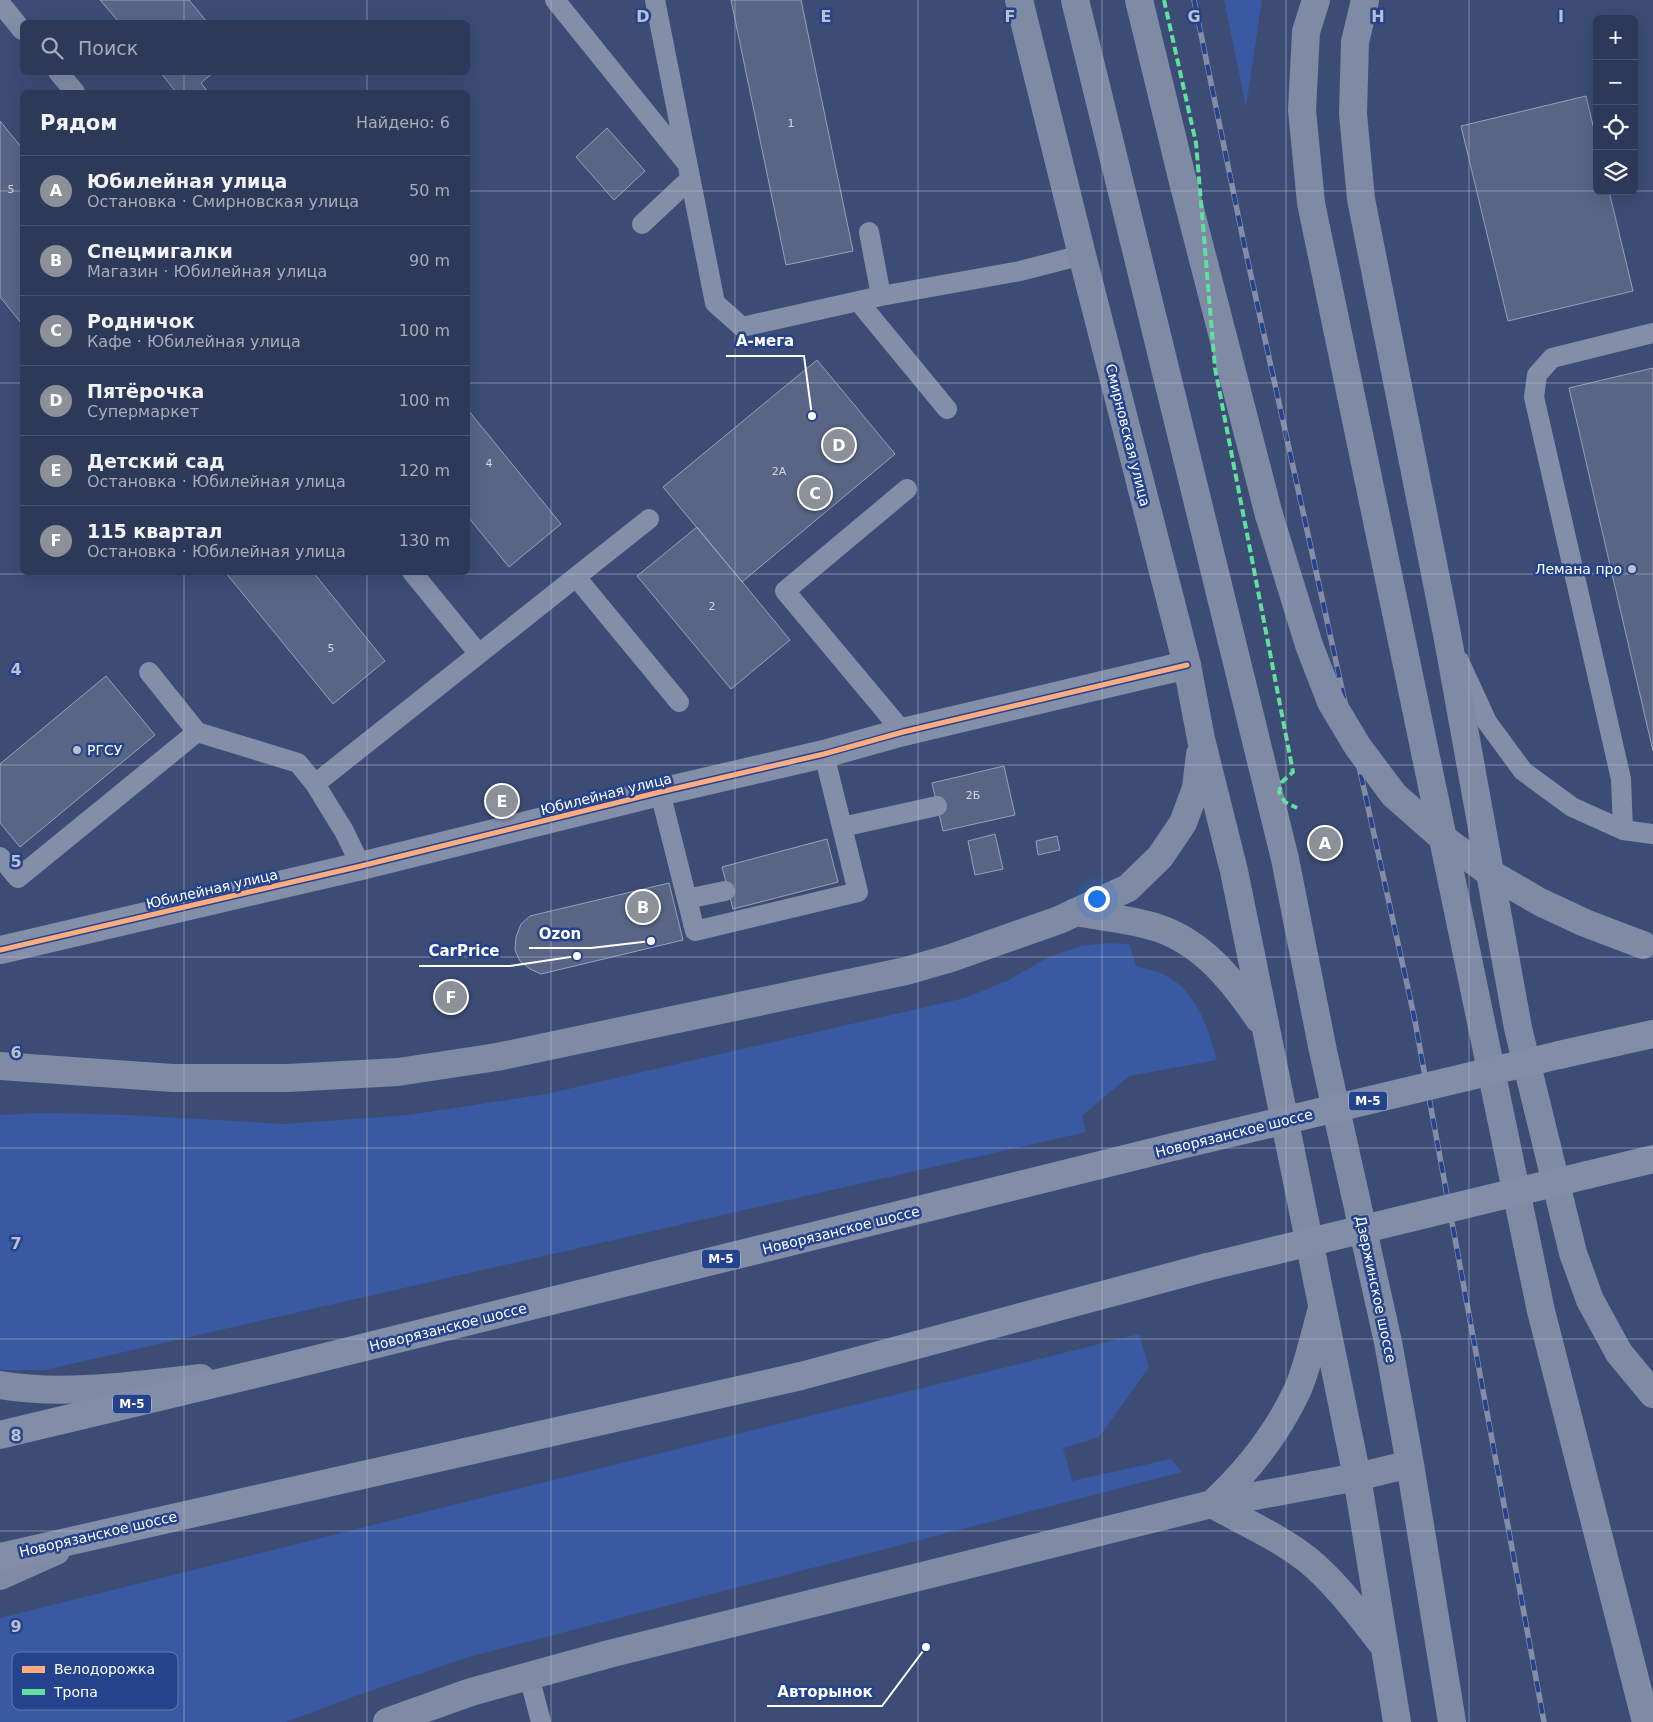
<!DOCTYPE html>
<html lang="ru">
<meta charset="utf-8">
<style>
body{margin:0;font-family:"DejaVu Sans",sans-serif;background:#394461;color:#f1f3f6}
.controls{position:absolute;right:15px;top:15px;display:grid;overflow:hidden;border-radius:8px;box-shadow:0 5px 20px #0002}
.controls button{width:45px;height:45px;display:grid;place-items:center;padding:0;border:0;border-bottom:1px solid #48536e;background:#2d3958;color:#f1f3f6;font:25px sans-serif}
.you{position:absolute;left:1096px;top:898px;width:18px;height:18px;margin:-12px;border:4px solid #fff;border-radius:50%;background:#1a73e8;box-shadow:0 0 0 8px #1a73e833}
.badge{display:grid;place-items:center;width:32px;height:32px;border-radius:50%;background:#8c9099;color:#fff;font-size:16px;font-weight:700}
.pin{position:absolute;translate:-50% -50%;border:2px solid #fff;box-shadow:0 1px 5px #0006}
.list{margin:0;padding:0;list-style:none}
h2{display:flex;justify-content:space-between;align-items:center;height:65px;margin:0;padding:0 20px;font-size:21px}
h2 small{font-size:16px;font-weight:400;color:#a7acba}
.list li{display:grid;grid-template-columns:32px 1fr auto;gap:15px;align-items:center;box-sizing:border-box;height:70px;padding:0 20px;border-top:1px solid #48536e}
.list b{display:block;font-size:19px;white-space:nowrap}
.list p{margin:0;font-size:16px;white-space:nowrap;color:#a7acba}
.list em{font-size:16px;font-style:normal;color:#a7acba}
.icon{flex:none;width:28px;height:28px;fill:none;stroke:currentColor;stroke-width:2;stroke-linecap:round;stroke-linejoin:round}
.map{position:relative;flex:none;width:1653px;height:1722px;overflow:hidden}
.search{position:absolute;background:#2d3958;box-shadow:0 5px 20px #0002;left:20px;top:20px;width:450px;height:55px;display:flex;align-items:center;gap:12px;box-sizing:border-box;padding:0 18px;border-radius:8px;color:#a7acba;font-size:19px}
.panel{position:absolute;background:#2d3958;box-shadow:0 5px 20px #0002;left:20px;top:90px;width:450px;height:485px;border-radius:8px}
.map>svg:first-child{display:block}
</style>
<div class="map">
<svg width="1653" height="1722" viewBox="0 0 1653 1722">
<rect width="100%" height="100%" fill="#3c4c75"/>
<path fill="#3959a2" d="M1224,0h38l-16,107z
M1106,943l23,1 7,22c9,3 19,4 27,8 33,15 45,54 54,86l-88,16 -47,40 4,16 -1041,238h-38l-7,-1v-254l44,-2 85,2 155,9 124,-9 138,-21 419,-96 42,-17 42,-24 32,-11z
M1139,1334l10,33 -50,70 -36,11 9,33 99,-22 11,13 -717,186 -115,40 -64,24h-286v-104z"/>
<path fill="#586585" stroke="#97a1b8" d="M100,0h89l18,22h-88z
M731,0h70l52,251 -67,14z
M160,72h54l-13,11 7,9h-32z
M1586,96l11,46v49h12l24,100 -125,30 -47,-195z
M0,121l22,27v176l-22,-27z
M607,128l38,43 -31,29 -38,-43z
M817,360l78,94 -153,128 -79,-95z
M1653,368v383l-84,-363z
M468,410l93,114 -52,43 -41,-50z
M697,527l93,113 -59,49 -94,-113z
M225,572h88l72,89 -52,43z
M106,676l49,59 -135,112 -20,-24v-59z
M1004,766l11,49 -72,16 -11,-48z
M995,834l8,35 -28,6 -7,-34z
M1057,836l3,14 -22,5 -2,-14z
M827,839l11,43 -105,27 -11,-42z
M669,883l14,57 -142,34 -11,-5 -10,-8 -5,-11 1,-13 5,-13 9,-8z"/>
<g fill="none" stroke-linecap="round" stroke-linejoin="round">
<path stroke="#838ea8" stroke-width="20" d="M555,0l130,161
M655,0l60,303 27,24 139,-31 139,-25 62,-16
M0,3l22,27
M58,72l17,20
M642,224l48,-45
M869,232l12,64
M858,301l89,108
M412,572l67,82
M576,577l103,125
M1459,661l28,61 36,49 49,36 51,23 -2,-51 -87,-382 3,-22 15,-17 101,-25
M149,672l48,60
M903,732l-118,-141 122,-102
M315,784l334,-265
M660,792l35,139 163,-39 -34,-138
M842,827l95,-21
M1623,830l30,4
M0,857l18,21 179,-146 101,31 17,21 29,47 17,35
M687,899l38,-8
M529,1676l12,46"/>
<path stroke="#838ea8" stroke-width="28" d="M0,950l361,-84 299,-74 164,-38 79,-22 284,-67"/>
<path stroke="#7f8aa5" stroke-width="28" d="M1019,0l63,255 105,410 14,74 33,132 123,606 40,245
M1075,0l210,859 38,192 65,291 22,122 42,258
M1139,0l44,182 86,333
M1316,0l-10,32 -4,78 9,93 230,1108 105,411
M1365,0l-10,42 -2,72 8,85 86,435 71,394 55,225 17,47 29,53 34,41
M1075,912c27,5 56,7 83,16 45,15 75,53 101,91
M0,1066l173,12h115l110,-6 99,-15 409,-86 45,-13 108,-38 69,-32 32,-31 23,-34 13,-35 4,-34
M0,1385c66,11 134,0 201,-7
M1212,1504c36,-33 65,-70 86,-115 10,-24 16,-52 23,-77
M1212,1504c32,18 67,33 96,56 29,24 52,56 76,86
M0,1576l56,-25
M387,1722l84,-30 138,-38 603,-150 145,-27 53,-13"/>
<path stroke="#828da8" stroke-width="28" d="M1559,1055l94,-21
M1587,1175l66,-16
M0,1435l264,-63 913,-226
M0,1557l801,-181 406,-109"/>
<g stroke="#838da8" stroke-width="5.5">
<path id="rail" d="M1194,0l50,244 170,772 130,706"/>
</g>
<use href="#rail" stroke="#25428c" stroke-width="4" stroke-dasharray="11" stroke-linecap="butt"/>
<path stroke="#7f8aa5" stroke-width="28" d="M1269,515l40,130 22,57 27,45 36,48 50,44 46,34 50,29 45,21 58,22"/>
<path stroke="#828da8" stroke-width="28" d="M1177,1146l382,-91
M1207,1267l380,-92"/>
<path stroke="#60e19b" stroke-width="4" stroke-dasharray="8 4" stroke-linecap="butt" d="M1164,0l32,143 19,225 78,404 -11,10 -3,10 6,10 12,6"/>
<g stroke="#25428c" stroke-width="8">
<path id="cycleway" d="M0,950l361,-84 299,-74 164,-38 79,-22 284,-67"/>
</g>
<use href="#cycleway" stroke="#ffac80" stroke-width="5"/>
</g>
<path fill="none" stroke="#bbc0cf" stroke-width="1" stroke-opacity="0.55" d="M184,0v22M367,0v22M551,0v1722M735,0v1722M918,0v1722M1102,0v1722M1286,0v1722M1469,0v1722M184,72v20M367,72v20M0,191h22M468,191h1185M0,383h22M468,383h1185M184,572v1150M367,572v1150M0,574h1653M0,765h1653M0,957h1653M0,1148h1653M0,1339h1653M0,1531h1653"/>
<g fill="#bbc0cf" stroke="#25428c" stroke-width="2">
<circle cx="1632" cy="569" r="5"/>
<circle cx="77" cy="750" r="5"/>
</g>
<g text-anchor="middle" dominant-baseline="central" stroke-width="5" stroke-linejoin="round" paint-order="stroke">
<g font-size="11" fill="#d5d8e0">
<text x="791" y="123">1</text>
<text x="11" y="189">5</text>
<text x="489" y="463">4</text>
<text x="779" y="471">2А</text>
<text x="712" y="606">2</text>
<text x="331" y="648">5</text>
<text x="973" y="795">2Б</text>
</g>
<g fill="#25428c" stroke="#bec6dc" stroke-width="1">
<rect x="1349" y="1091.5" width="38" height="19" rx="4"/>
<rect x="702" y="1249.5" width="38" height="19" rx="4"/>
<rect x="113" y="1394.5" width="38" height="19" rx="4"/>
</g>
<g font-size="12" font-weight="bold" fill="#fff">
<text x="1368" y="1101">М-5</text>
<text x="721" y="1259">М-5</text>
<text x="132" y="1404">М-5</text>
</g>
<g font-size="14" fill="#fff" stroke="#25428c">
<text transform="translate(1128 435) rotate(76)">Смирновская улица</text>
<text transform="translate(606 794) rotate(-14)">Юбилейная улица</text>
<text transform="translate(212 889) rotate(-13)">Юбилейная улица</text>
<text transform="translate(1234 1133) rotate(-14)">Новорязанское шоссе</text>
<text transform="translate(841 1230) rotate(-14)">Новорязанское шоссе</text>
<text transform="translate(1376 1289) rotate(78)">Дзержинское шоссе</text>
<text transform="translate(448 1327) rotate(-14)">Новорязанское шоссе</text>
<text transform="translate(98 1534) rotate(-13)">Новорязанское шоссе</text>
</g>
<g font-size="14" fill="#fff" stroke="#25428c" text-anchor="end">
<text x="1622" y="569">Лемана про</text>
<text x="87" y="750" text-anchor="start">РГСУ</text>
</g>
</g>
<rect x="12" y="1652" width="166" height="58" rx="8" fill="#25428c" stroke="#667bae" stroke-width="1"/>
<rect x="22" y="1666" width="23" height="7" fill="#ffac80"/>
<rect x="22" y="1689" width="23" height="6" fill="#60e19b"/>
<g font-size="14" fill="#fff">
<text x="54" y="1674">Велодорожка</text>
<text x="54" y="1697">Тропа</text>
</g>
<g font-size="16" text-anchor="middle" font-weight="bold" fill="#bbc0cf" stroke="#25428c" stroke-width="5" stroke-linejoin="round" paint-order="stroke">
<text x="643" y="22">D</text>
<text x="826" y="22">E</text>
<text x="1010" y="22">F</text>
<text x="1194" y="22">G</text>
<text x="1378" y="22">H</text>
<text x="1561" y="22">I</text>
<text x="16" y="675">4</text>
<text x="16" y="867">5</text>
<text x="16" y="1058">6</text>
<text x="16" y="1249">7</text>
<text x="16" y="1441">8</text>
<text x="16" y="1632">9</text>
</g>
<path fill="none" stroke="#fff" stroke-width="2" d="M812 416L804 356H726M651 941L591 948H529M577 956L510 966H419M926 1647L882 1706H767"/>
<g fill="#fff" stroke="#25428c" stroke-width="2">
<circle cx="812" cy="416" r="5"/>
<circle cx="651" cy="941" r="5"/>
<circle cx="577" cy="956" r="5"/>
<circle cx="926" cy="1647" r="5"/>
</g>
<g font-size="15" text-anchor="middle" font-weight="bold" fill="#fff" stroke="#25428c" stroke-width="5" stroke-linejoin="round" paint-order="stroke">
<text x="765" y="346">А-мега</text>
<text x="560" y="939">Ozon</text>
<text x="464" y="956">CarPrice</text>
<text x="825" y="1697">Авторынок</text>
</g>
</svg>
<div class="controls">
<button>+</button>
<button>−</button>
<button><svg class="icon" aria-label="locate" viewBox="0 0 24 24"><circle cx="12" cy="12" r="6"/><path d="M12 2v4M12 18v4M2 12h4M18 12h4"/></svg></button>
<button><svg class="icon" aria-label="layers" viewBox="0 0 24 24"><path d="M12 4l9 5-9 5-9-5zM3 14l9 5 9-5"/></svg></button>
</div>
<div class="you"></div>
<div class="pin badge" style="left:1325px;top:843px">A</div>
<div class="pin badge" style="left:643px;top:907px">B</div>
<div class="pin badge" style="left:815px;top:493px">C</div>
<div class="pin badge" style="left:839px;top:445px">D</div>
<div class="pin badge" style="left:502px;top:801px">E</div>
<div class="pin badge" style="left:451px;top:997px">F</div>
<div class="search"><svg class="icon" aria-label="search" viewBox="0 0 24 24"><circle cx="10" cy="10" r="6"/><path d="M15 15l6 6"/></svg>Поиск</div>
<section class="panel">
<h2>Рядом<small>Найдено: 6</small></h2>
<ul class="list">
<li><span class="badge">A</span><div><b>Юбилейная улица</b><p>Остановка · Смирновская улица</p></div><em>50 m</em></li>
<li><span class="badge">B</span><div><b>Спецмигалки</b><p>Магазин · Юбилейная улица</p></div><em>90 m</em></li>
<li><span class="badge">C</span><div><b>Родничок</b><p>Кафе · Юбилейная улица</p></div><em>100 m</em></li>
<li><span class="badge">D</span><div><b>Пятёрочка</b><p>Супермаркет</p></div><em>100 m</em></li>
<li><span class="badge">E</span><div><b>Детский сад</b><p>Остановка · Юбилейная улица</p></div><em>120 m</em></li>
<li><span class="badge">F</span><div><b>115 квартал</b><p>Остановка · Юбилейная улица</p></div><em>130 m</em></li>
</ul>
</section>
</div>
